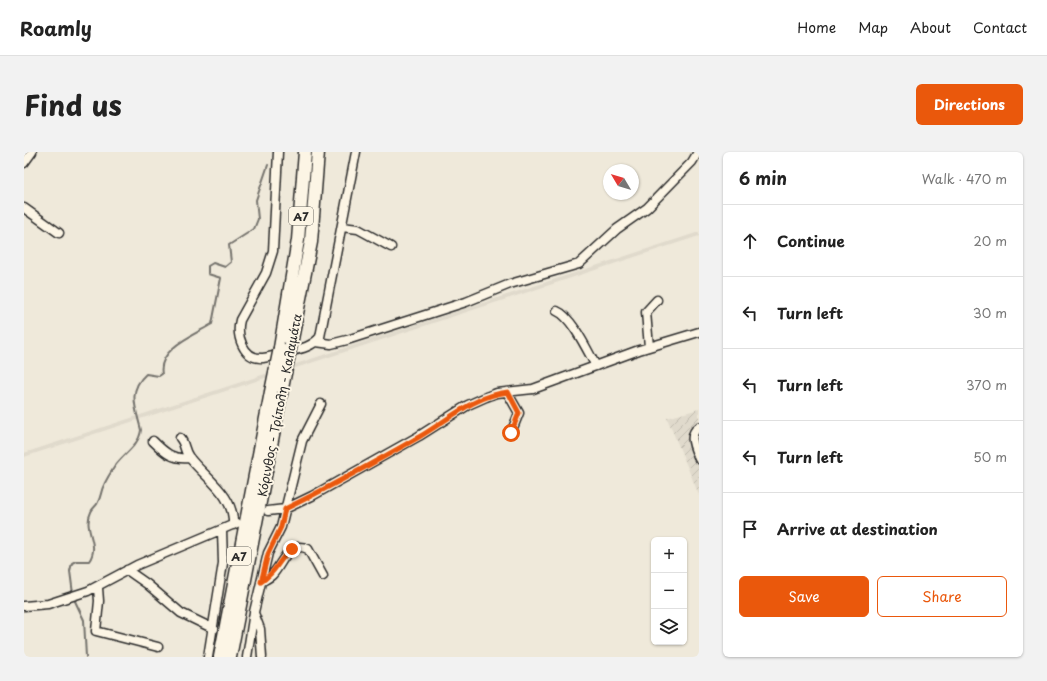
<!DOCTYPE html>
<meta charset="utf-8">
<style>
body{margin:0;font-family:"Playpen Sans",sans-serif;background:#f2f2f2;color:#222}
.controls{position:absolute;right:12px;bottom:12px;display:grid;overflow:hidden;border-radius:6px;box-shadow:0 1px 3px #0004}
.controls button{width:36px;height:36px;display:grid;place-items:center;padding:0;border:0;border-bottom:1px solid #e0e0e0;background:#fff;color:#222;font:20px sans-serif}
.compass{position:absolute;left:579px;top:12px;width:36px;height:36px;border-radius:50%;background:#fff;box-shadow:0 1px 3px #0004;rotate:308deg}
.stop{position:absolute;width:12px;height:12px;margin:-9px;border:3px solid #ea580c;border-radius:50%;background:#fff}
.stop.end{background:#ea580c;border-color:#fff;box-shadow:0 1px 4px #0008}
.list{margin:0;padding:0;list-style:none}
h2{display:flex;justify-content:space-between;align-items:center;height:52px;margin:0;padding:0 16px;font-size:17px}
h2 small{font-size:13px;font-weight:400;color:#767676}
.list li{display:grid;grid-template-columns:26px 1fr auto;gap:12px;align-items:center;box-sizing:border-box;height:72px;padding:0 16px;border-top:1px solid #e0e0e0}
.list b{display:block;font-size:15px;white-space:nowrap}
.list em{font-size:13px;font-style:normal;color:#767676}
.actions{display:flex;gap:8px;padding:12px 16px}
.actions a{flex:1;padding:9px 0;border:1px solid #ea580c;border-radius:6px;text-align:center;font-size:14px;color:#ea580c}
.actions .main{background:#ea580c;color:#fff}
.icon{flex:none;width:22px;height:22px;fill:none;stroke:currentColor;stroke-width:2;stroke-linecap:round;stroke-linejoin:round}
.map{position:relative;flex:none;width:675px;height:505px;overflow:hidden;border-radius:6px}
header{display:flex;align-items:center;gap:24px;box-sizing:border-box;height:56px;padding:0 20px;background:#fff;border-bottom:1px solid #e0e0e0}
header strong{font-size:19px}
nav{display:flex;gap:22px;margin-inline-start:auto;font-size:14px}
.intro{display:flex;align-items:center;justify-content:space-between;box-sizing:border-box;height:96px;padding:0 24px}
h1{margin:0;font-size:28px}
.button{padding:10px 18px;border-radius:6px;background:#ea580c;color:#fff;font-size:14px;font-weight:700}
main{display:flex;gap:24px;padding:0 24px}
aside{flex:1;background:#fff;border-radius:6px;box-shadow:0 1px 3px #0004}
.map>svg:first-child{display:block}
</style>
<header>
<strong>Roamly</strong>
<nav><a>Home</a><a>Map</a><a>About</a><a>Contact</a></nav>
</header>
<div class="intro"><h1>Find us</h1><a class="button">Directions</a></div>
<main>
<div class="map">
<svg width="675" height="505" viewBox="0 0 675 505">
<defs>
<pattern id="industrial-furrows" width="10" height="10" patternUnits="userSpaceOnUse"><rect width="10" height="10" fill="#e0dacc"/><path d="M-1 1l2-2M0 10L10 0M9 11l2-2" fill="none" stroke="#c0bbaf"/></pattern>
</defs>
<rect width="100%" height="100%" fill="#efe9da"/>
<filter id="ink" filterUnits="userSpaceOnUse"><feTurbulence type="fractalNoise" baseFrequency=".025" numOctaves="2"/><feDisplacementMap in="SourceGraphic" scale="8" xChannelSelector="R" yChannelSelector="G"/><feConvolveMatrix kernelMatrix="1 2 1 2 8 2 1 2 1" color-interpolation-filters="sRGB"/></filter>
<g filter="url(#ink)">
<path fill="#e0dacc" d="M675,80v4l-675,221v-4z"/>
<path fill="url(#industrial-furrows)" d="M675,257v86l-32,-77z"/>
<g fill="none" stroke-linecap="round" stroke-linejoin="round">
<path stroke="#75736d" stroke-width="2" d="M49,442l-3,-23 2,-8 4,-2h13c12,-17 -7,-31 2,-49 1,-4 6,-6 7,-10 3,-5 3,-12 6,-17 3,-7 7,-13 11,-19 9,-13 24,-20 26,-36 -5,-21 -14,-39 5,-56l13,2 3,-2c-5,-25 32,-39 50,-50l9,-46 -13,-4v-8l5,-3 12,4 6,-5 -2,-17 25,-16 4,-10 -2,-19 12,-35
M50,447l10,21 2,37"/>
<g stroke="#2b2b2b" stroke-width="11">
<path id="minor" d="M254,0l-5,99 -7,22 -26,47c-4,15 3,40 23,38 8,-1 17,-4 24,-6 13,-3 25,-5 33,-15l36,-185
M0,11l8,-11
M0,56l35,25
M318,75l16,2 33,18
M533,159c15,6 31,41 39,55
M292,190l15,2 16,-4 119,-38 44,-18 69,-20 38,-35 30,-21 45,-46 6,-10
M625,195l-3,-35 11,-12
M483,240l12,21 -8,20
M675,275c-12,8 -4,21 0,32
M156,286c5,5 4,13 9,19 16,21 46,38 44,68
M129,289c12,12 20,19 37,17
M244,359l17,-2 27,-13 107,-60 49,-31 18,-8 11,-4 36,-4 106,-39 60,-18
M103,418l20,14 34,29 33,16
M237,430c3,-2 8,-4 11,-7 11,-11 15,-35 36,-26l15,27
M74,436l1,13 -3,30 62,16
M0,454l24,-2 40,-13 49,-26 100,-42
M230,461l6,16 2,28
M184,505l15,-94 -1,-33
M223,505l7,-45 14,-59 13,-26 21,-86 19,-37"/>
</g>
<g stroke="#2b2b2b" stroke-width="15">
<path id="highway" d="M267,192l20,-102 7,-90
M256,196l18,-108 7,-88
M196,505l51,-265
M206,505l52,-269"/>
</g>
<use href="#minor" stroke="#fcf5e5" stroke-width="8"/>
<use href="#highway" stroke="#fcf5e5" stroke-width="12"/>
<g stroke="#2b2b2b" stroke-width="15" stroke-linecap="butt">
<path id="highway-bridge" d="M258,236l9,-44
M247,240l9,-44"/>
</g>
<use href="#highway-bridge" stroke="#fcf5e5" stroke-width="12"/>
</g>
</g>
<g fill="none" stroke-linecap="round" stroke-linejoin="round" filter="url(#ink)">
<path stroke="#ea580c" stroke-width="5" d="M268,397c-14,10 -14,22 -31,33l7,-28 13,-27 4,-18c45,-22 90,-47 134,-72 29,-17 54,-41 89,-45l11,21 -8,20"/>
</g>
<g text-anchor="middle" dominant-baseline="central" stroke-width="4" stroke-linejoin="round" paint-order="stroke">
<g fill="#fcf5e5" stroke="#6a6863" stroke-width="1">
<rect x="265" y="55" width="24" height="18" rx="3"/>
<rect x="203" y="395" width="24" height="18" rx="3"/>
</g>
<g font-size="11" font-weight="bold" fill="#2b2b2b">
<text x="277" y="64">Α7</text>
<text x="215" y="404">Α7</text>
</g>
<g font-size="12" fill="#2b2b2b" stroke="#fcf5e5">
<text transform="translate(255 253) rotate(-79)">Κόρινθος - Τρίπολη - Καλαμάτα</text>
</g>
</g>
</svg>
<div class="controls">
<button>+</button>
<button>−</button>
<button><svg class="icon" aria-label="layers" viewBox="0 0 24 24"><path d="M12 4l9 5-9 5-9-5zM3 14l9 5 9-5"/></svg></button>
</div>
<svg class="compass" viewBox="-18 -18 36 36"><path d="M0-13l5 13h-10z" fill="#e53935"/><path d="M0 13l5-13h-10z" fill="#767676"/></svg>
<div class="stop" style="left:487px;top:281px"></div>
<div class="stop end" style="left:268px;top:397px"></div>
</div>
<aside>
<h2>6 min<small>Walk · 470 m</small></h2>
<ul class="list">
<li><svg class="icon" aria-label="ahead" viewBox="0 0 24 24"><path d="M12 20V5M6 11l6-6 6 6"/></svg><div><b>Continue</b></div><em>20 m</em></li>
<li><svg class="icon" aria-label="left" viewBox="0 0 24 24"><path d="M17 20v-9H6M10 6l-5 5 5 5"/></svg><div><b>Turn left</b></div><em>30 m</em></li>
<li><svg class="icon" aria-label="left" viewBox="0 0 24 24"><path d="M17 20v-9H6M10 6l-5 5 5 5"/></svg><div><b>Turn left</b></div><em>370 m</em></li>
<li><svg class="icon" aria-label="left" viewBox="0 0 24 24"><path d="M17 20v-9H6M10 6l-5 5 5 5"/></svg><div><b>Turn left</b></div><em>50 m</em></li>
<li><svg class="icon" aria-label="arrive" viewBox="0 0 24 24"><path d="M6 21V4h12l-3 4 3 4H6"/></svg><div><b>Arrive at destination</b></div></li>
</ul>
<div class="actions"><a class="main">Save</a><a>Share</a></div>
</aside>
</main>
